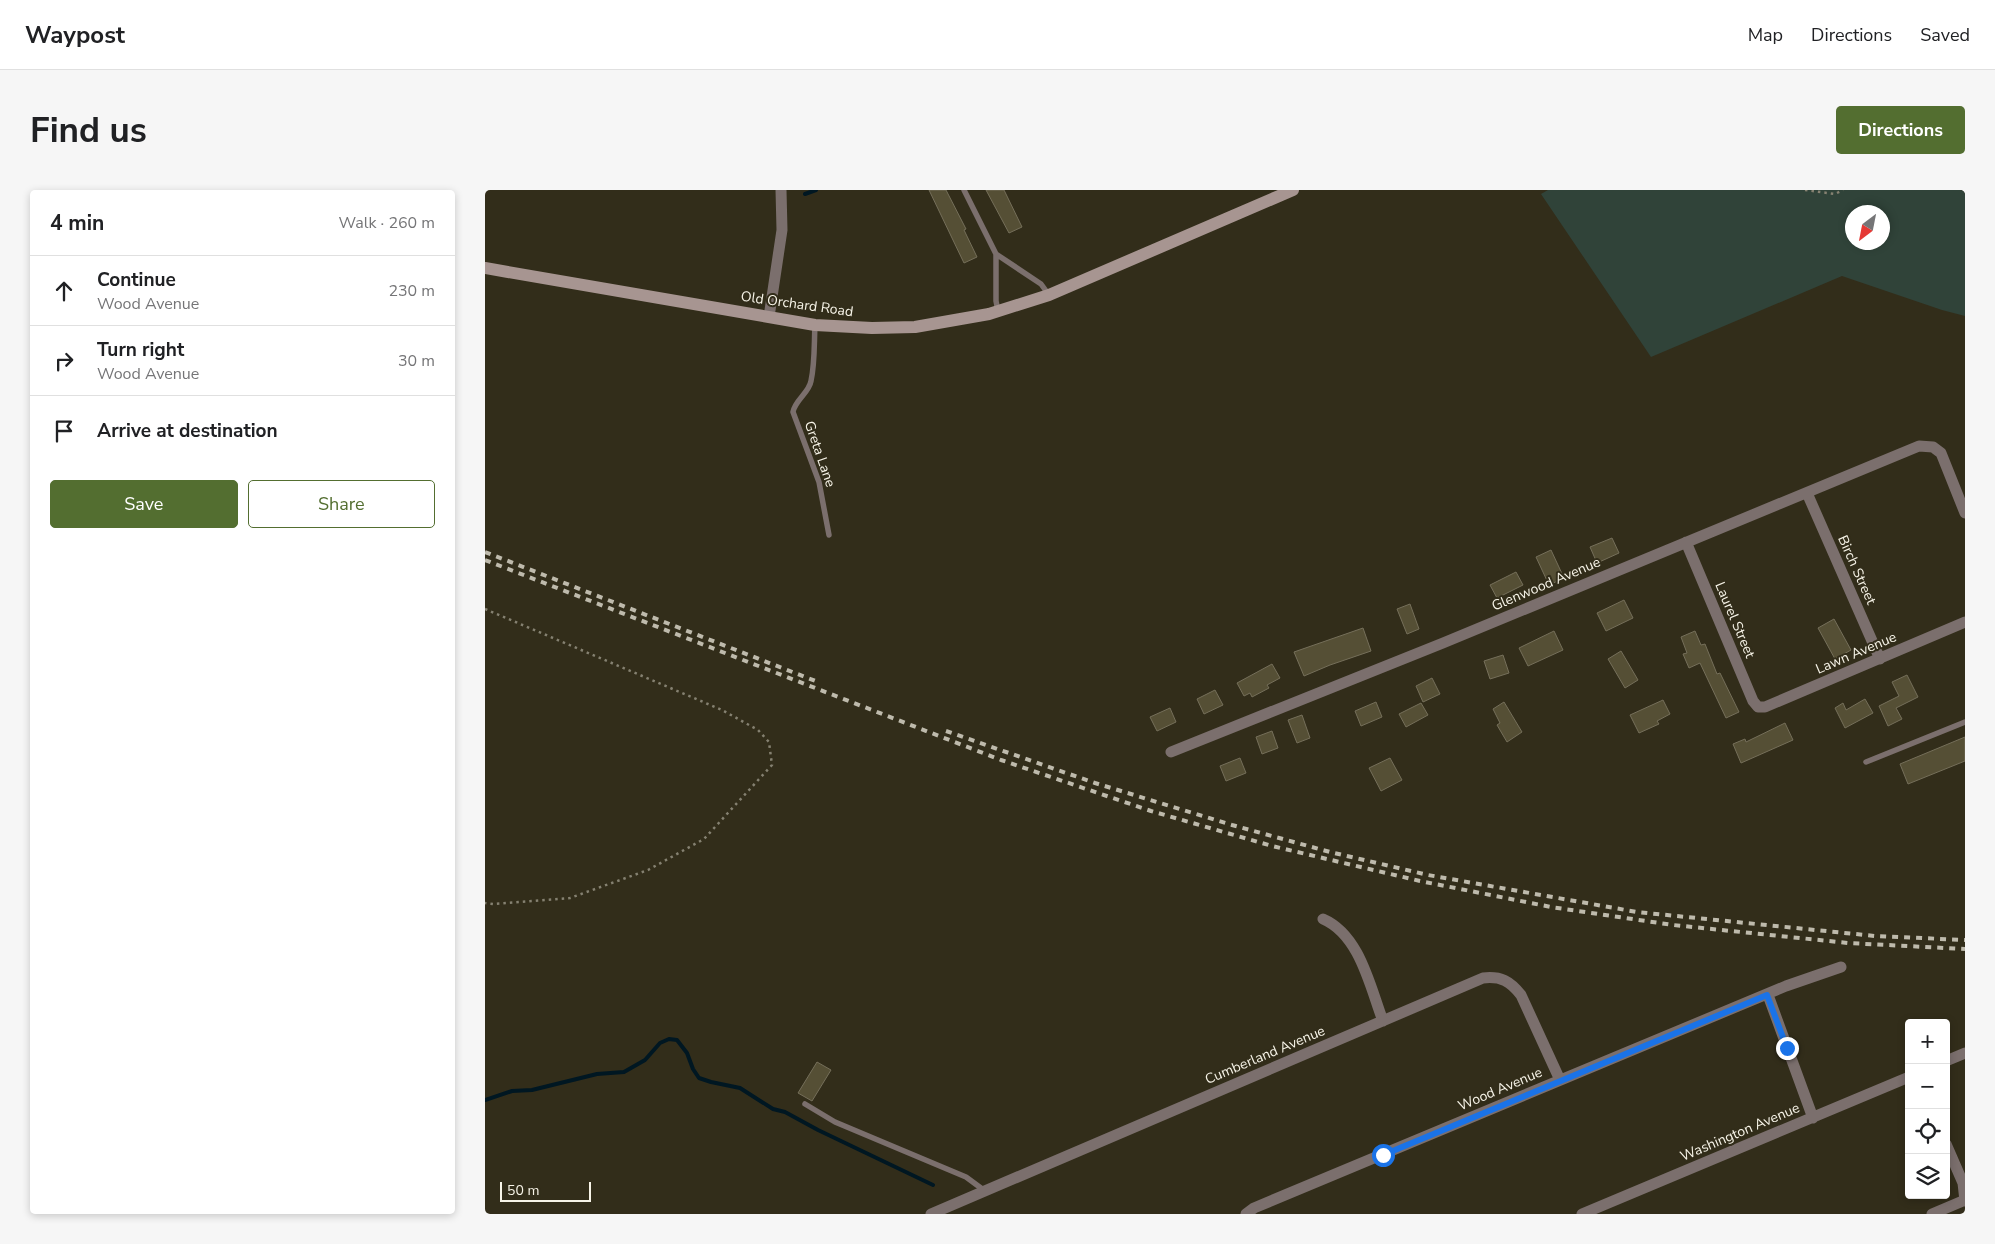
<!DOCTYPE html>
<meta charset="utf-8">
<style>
body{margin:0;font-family:"Nunito Sans",sans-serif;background:#f6f6f6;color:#202124}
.controls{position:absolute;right:15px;bottom:15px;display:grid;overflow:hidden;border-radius:5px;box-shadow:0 2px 8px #0003}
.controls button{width:45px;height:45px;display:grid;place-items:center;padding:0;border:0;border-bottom:1px solid #e0e0e0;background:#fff;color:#202124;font:25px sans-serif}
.compass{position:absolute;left:1360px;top:15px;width:45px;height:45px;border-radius:50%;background:#fff;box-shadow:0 2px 8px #0003;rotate:212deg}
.scale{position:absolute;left:15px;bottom:12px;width:91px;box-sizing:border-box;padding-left:5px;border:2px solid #f7f4e8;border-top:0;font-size:14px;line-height:18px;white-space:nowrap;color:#f7f4e8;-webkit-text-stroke:4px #322d1a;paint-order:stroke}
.stop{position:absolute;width:15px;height:15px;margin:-11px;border:4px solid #1a73e8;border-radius:50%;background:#fff}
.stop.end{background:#1a73e8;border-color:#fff;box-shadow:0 1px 5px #0008}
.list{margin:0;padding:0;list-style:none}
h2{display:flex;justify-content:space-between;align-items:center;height:65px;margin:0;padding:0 20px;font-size:21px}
h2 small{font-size:16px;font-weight:400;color:#757577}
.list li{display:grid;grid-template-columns:32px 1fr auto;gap:15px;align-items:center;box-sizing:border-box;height:70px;padding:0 20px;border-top:1px solid #e0e0e0}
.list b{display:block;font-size:19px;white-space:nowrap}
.list p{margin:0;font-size:16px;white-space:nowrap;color:#757577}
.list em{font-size:16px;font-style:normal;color:#757577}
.actions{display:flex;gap:10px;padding:15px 20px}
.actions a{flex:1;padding:11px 0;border:1px solid #536e30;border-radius:5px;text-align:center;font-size:18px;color:#536e30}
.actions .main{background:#536e30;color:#fff}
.icon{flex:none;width:28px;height:28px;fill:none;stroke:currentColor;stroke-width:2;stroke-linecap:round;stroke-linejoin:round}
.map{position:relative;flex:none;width:1480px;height:1024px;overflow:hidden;border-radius:5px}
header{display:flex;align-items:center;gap:30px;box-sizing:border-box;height:70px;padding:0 25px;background:#fff;border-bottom:1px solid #e0e0e0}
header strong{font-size:24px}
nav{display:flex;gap:28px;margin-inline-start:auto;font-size:18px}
.intro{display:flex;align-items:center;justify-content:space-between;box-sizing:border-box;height:120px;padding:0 30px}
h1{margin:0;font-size:35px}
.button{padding:12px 22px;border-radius:5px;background:#536e30;color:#fff;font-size:18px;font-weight:700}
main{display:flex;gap:30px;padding:0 30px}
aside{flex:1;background:#fff;border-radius:5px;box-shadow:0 2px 8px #0003}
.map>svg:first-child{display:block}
</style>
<header>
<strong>Waypost</strong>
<nav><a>Map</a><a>Directions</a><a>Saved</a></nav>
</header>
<div class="intro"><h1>Find us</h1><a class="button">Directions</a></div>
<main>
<aside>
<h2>4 min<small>Walk · 260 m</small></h2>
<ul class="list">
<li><svg class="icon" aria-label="ahead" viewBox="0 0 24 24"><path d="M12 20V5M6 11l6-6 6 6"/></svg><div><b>Continue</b><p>Wood Avenue</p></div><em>230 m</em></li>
<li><svg class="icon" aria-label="right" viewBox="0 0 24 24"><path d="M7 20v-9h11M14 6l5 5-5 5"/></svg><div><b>Turn right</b><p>Wood Avenue</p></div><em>30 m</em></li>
<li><svg class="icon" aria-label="arrive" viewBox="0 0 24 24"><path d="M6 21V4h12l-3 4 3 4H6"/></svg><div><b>Arrive at destination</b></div></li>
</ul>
<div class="actions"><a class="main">Save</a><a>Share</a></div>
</aside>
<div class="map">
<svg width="1480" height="1024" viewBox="0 0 1480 1024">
<rect width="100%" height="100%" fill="#322d1a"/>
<path fill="#304339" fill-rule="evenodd" d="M1063,0h417v126l-23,-6 -100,-34 -191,81 -110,-163zM1368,22h30v30h-30z"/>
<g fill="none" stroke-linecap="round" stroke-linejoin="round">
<path stroke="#001722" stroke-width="4" d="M320,4l11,-4
M0,910l27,-9 20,-1 65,-16 27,-2 21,-12 15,-17 9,-4 8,1 10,13 6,16 6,9 12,4 29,6 33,21 12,3 33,18 115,55"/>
</g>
<path fill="#554f35" stroke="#756f5a" d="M444,0h17l20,39 -2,1 13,27 -13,6z
M501,0h18l18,37 -13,6z
M1127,348l7,15 -22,10 -7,-16z
M1066,360l13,28 -15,7 -13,-28z
M1031,382l7,13 -26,13 -7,-13z
M1139,410l9,18 -27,13 -9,-18z
M925,414l9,25 -12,5 -10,-25z
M1349,429l17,31 -16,9 -17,-31z
M878,438l8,23 -41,14 -26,11 -10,-24z
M1069,441l9,19 -35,16 -9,-18z
M1210,441l6,14 4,-1 12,30 3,-1 19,39 -13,6 -26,-55 -11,5 -6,-14 4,-1 -6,-16z
M1136,461l17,29 -13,8 -17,-29z
M1018,465l6,18 -19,6 -6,-18z
M787,474l8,14 -13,7 2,3 -17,9 -2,-4 -6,3 -7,-13z
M1422,485l11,22 -22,11 6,11 -14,7 -9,-20 20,-10 -7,-14z
M947,488l8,16 -17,8 -7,-16z
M730,500l8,15 -19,9 -7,-15z
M1380,509l8,14 -28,15 -10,-20 8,-5 3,7z
M1178,510l7,14 -13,7 2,3 -20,9 -9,-18z
M891,512l6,15 -21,9 -6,-15z
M1019,512l18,30 -15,10 -10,-17 3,-2 -7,-14z
M936,513l7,12 -22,12 -7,-13z
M685,518l6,14 -19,9 -7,-14z
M817,525l8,23 -13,5 -9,-23z
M1300,533l8,17 -52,23 -8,-19 12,-5 1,3z
M787,541l6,17 -16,6 -6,-17z
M1480,547v24l-57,23 -8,-20z
M755,568l6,15 -20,8 -6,-15z
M905,568l12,22 -21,11 -12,-23z
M332,872l14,8 -19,31 -14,-8z"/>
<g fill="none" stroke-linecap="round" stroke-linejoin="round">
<path stroke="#858171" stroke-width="2.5" stroke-dasharray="2.5 4" stroke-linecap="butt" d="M1320,0l30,4 8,-4
M0,419l237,101 36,20 11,12 3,23 -68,74 -56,31 -78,28 -77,6 -8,-1"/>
<path stroke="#7b6f6d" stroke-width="5.5" d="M479,0l32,64 45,30 8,11
M511,64v47l2,10
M330,135c-1,18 0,38 -4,56 -2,12 -16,19 -18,31l26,70 10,53
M1381,572l99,-40
M320,914l30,18 131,55 19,14"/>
<path stroke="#7b6f6d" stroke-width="11" d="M284,127l13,-87 -1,-40
M1322,303l73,166
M1201,352l67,159 5,6h7l200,-85
M686,562l272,-109 476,-197 14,1 8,6 24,60
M838,729c37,16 47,68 60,102
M1283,805l45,123
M1461,871l19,-8
M1461,954l17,39 2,18
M446,1024l552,-236c18,-2 27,3 38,17l39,85
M761,1024l8,-6 532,-222 55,-19
M1097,1024l327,-137
M1447,1024l33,-14"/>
<path stroke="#a79591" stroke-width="12" d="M0,78l330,57 57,3 43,-1 74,-13 60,-19 244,-105"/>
<path stroke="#bebaac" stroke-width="4" stroke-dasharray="6 6" stroke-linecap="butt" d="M0,362l333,130
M0,370l516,200 150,51 121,35 148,35 131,26 122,18 175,18 117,6
M461,541l149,52 137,42 98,27 98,23 209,37 238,24 90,4"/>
</g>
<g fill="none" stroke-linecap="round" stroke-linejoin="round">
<path stroke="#1a73e8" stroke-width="6" d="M898,965l384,-160 20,53"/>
</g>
<g text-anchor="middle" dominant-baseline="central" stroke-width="4" stroke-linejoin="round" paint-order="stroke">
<g font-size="14" fill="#f7f4e8" stroke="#322d1a">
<text transform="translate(312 114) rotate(8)">Old Orchard Road</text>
<text transform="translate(335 264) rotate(71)">Greta Lane</text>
<text transform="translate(1372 380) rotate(66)">Birch Street</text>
<text transform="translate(1061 394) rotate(-23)">Glenwood Avenue</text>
<text transform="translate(1250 430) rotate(67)">Laurel Street</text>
<text transform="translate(1371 463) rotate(-23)">Lawn Avenue</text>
<text transform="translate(780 865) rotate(-23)">Cumberland Avenue</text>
<text transform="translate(1015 899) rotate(-23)">Wood Avenue</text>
<text transform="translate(1255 942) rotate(-23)">Washington Avenue</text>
</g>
</g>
</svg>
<div class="controls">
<button>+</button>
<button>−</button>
<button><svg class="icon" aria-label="locate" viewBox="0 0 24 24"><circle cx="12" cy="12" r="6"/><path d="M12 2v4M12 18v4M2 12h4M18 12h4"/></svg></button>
<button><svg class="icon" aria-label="layers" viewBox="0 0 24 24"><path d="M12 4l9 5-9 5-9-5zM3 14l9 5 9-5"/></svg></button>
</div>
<svg class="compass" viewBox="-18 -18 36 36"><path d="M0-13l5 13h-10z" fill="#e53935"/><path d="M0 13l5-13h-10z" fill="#757577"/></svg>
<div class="scale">50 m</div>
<div class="stop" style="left:898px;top:965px"></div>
<div class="stop end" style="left:1302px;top:858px"></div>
</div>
</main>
